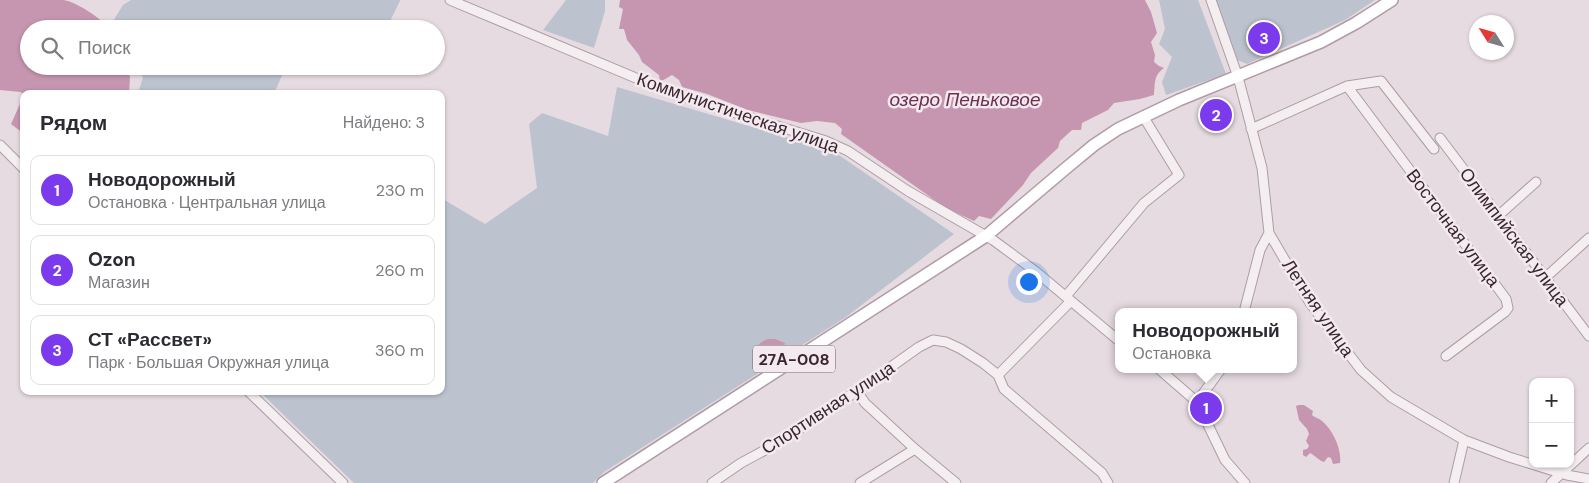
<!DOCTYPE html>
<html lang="ru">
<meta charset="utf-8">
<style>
body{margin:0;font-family:"DM Sans",sans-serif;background:#f7f7f7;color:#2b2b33}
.controls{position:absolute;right:15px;bottom:15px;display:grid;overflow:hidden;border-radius:10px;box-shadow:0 1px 4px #0004}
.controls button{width:45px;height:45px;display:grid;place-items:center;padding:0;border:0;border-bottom:1px solid #e1e1e2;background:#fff;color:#2b2b33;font:25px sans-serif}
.compass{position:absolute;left:1469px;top:15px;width:45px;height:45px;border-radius:50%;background:#fff;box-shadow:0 1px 4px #0004;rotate:307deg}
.you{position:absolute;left:1028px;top:281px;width:18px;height:18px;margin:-12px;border:4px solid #fff;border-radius:50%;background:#1a73e8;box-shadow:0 0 0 8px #1a73e833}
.badge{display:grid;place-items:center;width:32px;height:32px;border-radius:50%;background:#7c3aed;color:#fff;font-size:16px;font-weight:700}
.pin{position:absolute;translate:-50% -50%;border:2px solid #fff;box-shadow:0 1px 5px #0006}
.popup{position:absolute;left:1115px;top:308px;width:182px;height:65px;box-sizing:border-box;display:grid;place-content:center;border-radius:10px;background:#fff;filter:drop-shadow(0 1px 4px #0005);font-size:16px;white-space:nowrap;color:#7c7c81}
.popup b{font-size:19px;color:#2b2b33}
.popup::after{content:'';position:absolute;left:50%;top:100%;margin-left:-10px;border:10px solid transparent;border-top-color:#fff}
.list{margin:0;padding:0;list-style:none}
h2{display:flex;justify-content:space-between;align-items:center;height:65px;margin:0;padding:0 20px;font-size:21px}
h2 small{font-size:16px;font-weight:400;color:#7c7c81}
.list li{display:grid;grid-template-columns:32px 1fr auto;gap:15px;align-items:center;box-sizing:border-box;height:70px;margin:0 10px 10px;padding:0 10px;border:1px solid #e1e1e2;border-radius:10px}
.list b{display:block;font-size:19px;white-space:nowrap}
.list p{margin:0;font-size:16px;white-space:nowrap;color:#7c7c81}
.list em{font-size:16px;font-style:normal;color:#7c7c81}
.icon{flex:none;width:28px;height:28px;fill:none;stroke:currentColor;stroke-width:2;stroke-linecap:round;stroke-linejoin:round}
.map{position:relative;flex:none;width:1589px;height:483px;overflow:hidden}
.search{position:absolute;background:#fff;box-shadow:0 1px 4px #0004;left:20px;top:20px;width:425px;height:55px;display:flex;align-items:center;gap:12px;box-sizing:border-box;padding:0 18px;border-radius:28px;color:#7c7c81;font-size:19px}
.panel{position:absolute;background:#fff;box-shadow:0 1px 4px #0004;left:20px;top:90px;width:425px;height:305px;border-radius:10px}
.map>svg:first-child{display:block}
</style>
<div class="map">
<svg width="1589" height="483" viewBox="0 0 1589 483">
<rect width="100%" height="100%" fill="#e6dbe0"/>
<path fill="#bcc3cf" d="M131,0h269v1l-14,28h-272l-2,-6 11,-18z
M566,0h39v11l-11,37 -51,-18z
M1159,0h39l28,74 -60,21 -4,-13 10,-25 -13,-13 6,-15z
M1210,0h165l-30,20 -98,44 -17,-7z
M133,66h153l-12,28h-136l5,-17z
M617,87l216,64 121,83 -108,83 -242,155 -11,11h-239l-95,-92h182v-193l44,26 52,-36 -8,-64 13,-11 66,23z"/>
<path fill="#c696b1" d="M0,0c21,0 43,0 63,0 14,2 38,18 46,29h-80v37h91l10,10 -1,18h-104l-5,-2 -20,-2z
M620,0h525l6,12 6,21 -6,9 4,13 -1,7 5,4 5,2c-10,7 -9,14 -10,27l-14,4 -26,4 -6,7 -26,13 -1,7h-9l-12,11 -2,7 -27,25 -8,12 -32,34 -12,-3 -5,5 -28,-13 -105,-74 1,-5 -7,-6 -18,-2 -16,2 -53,-13 -41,-16 -25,-7 -3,-7 -7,-5 -12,7 -1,-7 -17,-13 -3,-7 -12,-15 -3,-11h-5l4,-20 -4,-2z
M24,102v32l-13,-10 9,-20z
M768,339h7l10,4c-2,8 -4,13 -12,17l-1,4 -8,-1 -4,1 -7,-8c2,-9 6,-14 15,-17z
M1299,405h5l9,6 -1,4c3,3 7,3 10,6 11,9 20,29 18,42l-7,1 -2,-6 -3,-1 -4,5c-6,-2 -8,-6 -14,-9l-4,4 -3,-2v-5l4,-1 2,-3 -3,-5 3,-7 -2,-5 -8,-9 -3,-14z"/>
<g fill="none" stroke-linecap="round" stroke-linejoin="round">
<g stroke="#ac9da4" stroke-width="11">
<path id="minor" d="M450,0l224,94 152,47 22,10 60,40 85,49 42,31 83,69
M1211,0l27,77 24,91 7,65 41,70 51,67 30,27 73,43 45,17 58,18 22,4
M1347,86l159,213 2,9 -3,4 -59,44
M1251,129l96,-43 34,-5 53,68
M1440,138l149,198
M0,145l24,24
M1498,216l38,-34
M1545,278l44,-40
M1066,296l78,-93 35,-28 -36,-59
M1244,312l16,-62 9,-17
M1159,369l38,33 28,58 20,23
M998,375l73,-74
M248,391l95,92
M857,391l8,12 50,46 41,34
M1197,402l24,-33
M712,483l29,-20 39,-21 77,-51 62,-44 14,-7 13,2 15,7 22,14 15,12 6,14 98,84 6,10
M860,483l55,-34
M1454,483l10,-43
M1551,483l38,-35"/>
</g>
<g stroke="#b19ba6" stroke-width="14">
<path id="major" d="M603,483l383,-247 79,-67 29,-24 24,-16 61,-29 142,-58 35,-19 36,-23"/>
</g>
<use href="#minor" stroke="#f4eef1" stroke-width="9"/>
<use href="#major" stroke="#fff" stroke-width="11"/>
</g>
<g text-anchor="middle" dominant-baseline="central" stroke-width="5" stroke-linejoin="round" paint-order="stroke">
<rect fill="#f3eaef" stroke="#726169" stroke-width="1" x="753" y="345.5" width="82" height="27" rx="4"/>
<g font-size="16" font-weight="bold" fill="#3b262f">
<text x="794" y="359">27А-008</text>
</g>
<g font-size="18" fill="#3b262f" stroke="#f3eaef">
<text transform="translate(738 113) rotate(19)">Коммунистическая улица</text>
<text transform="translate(1453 228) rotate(53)">Восточная улица</text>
<text transform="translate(1514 237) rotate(53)">Олимпийская улица</text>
<text transform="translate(1318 308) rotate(56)">Летняя улица</text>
<text transform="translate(828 408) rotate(-33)">Спортивная улица</text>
</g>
<g font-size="19" font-style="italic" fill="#6e3151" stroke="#f3eaef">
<text x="965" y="99">озеро Пеньковое</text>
</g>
</g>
</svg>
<div class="controls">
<button>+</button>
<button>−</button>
</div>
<svg class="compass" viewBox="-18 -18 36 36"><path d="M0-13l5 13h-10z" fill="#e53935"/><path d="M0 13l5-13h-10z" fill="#7c7c81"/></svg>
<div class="you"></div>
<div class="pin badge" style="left:1206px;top:408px">1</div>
<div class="popup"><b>Новодорожный</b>Остановка</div>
<div class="pin badge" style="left:1216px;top:115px">2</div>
<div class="pin badge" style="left:1264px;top:38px">3</div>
<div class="search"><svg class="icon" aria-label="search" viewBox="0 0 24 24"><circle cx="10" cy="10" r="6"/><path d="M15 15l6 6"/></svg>Поиск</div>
<section class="panel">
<h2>Рядом<small>Найдено: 3</small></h2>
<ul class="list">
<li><span class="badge">1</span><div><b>Новодорожный</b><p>Остановка · Центральная улица</p></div><em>230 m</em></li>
<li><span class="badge">2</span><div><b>Ozon</b><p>Магазин</p></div><em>260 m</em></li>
<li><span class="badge">3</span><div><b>СТ «Рассвет»</b><p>Парк · Большая Окружная улица</p></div><em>360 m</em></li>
</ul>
</section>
</div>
